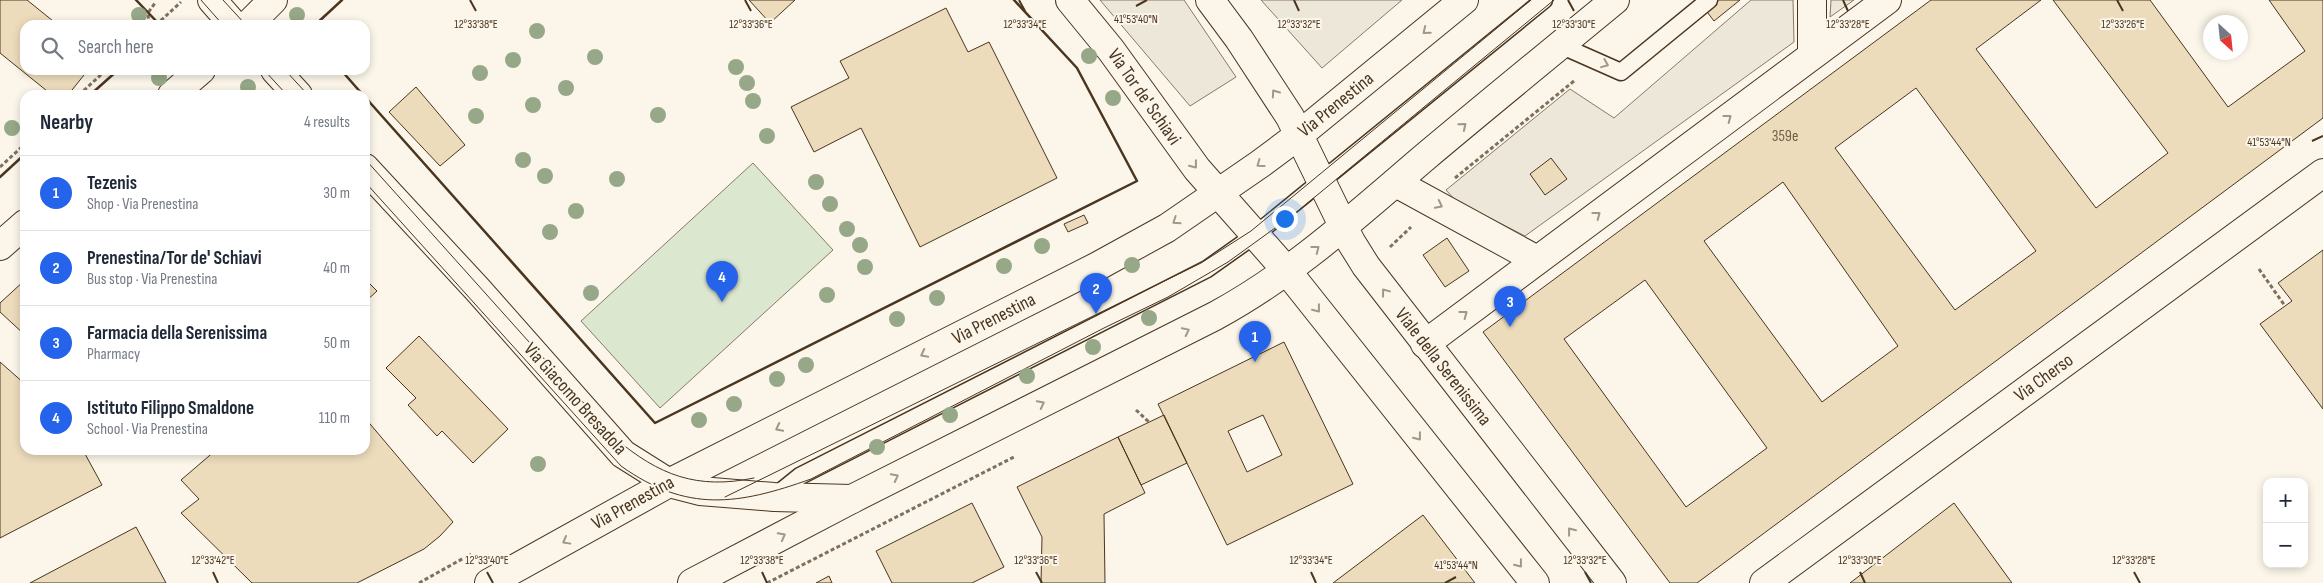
<!DOCTYPE html>
<meta charset="utf-8">
<style>
body{margin:0;font-family:"Sofia Sans Condensed",sans-serif;background:#f6f6f7;color:#1f2937}
.controls{position:absolute;right:15px;bottom:15px;display:grid;overflow:hidden;border-radius:10px;box-shadow:0 2px 8px #0003}
.controls button{width:45px;height:45px;display:grid;place-items:center;padding:0;border:0;border-bottom:1px solid #e0e1e3;background:#fff;color:#1f2937;font:25px sans-serif}
.compass{position:absolute;left:2203px;top:15px;width:45px;height:45px;border-radius:50%;background:#fff;box-shadow:0 2px 8px #0003;rotate:153deg}
.you{position:absolute;left:1284px;top:218px;width:18px;height:18px;margin:-12px;border:4px solid #fff;border-radius:50%;background:#1a73e8;box-shadow:0 0 0 8px #1a73e833}
.badge{display:grid;place-items:center;width:32px;height:32px;border-radius:50%;background:#2563eb;color:#fff;font-size:16px;font-weight:700}
.pin{position:absolute;translate:-50% -41px;filter:drop-shadow(0 1px 2px #0008)}
.pin::after{content:'';position:absolute;top:26px;width:18px;height:15px;background:inherit;clip-path:polygon(0 0,100% 0,50% 100%)}
.list{margin:0;padding:0;list-style:none}
h2{display:flex;justify-content:space-between;align-items:center;height:65px;margin:0;padding:0 20px;font-size:21px}
h2 small{font-size:16px;font-weight:400;color:#747a83}
.list li{display:grid;grid-template-columns:32px 1fr auto;gap:15px;align-items:center;box-sizing:border-box;height:75px;padding:0 20px;border-top:1px solid #e0e1e3}
.list b{display:block;font-size:19px;white-space:nowrap}
.list p{margin:0;font-size:16px;white-space:nowrap;color:#747a83}
.list em{font-size:16px;font-style:normal;color:#747a83}
.icon{flex:none;width:28px;height:28px;fill:none;stroke:currentColor;stroke-width:2;stroke-linecap:round;stroke-linejoin:round}
.map{position:relative;flex:none;width:2323px;height:583px;overflow:hidden}
.search{position:absolute;background:#fff;box-shadow:0 2px 8px #0003;left:20px;top:20px;width:350px;height:55px;display:flex;align-items:center;gap:12px;box-sizing:border-box;padding:0 18px;border-radius:15px;color:#747a83;font-size:19px}
.panel{position:absolute;background:#fff;box-shadow:0 2px 8px #0003;left:20px;top:90px;width:350px;height:365px;border-radius:15px}
.map>svg:first-child{display:block}
</style>
<div class="map">
<svg width="2323" height="583" viewBox="0 0 2323 583">
<rect width="100%" height="100%" fill="#fbf6e9"/>
<path fill="#dce7d0" stroke="#887966" d="M753,163l80,87 -173,158 -79,-87z"/>
<path fill="#ede7d9" stroke="#887966" d="M1100,0h84l52,77 -46,29z
M1261,0h141l-80,68z
M1751,0h42l1,42 -269,194 -70,-36 -9,-10 124,-101 44,29z
M1831,0h23l-24,17z"/>
<path fill="#ecdcbc" stroke="#4a3520" fill-rule="evenodd" d="M0,0h27l31,25h-33v45h63l-20,25h-16l-52,-42z
M749,0h46l-25,23z
M1698,0h42l-26,21z
M1931,0h110l-65,49 120,159 72,-55 -115,-153h97l78,107 77,-56 -36,-51h54v118l-626,465h-27l-187,-251zM1916,88l120,163 -81,59 -120,-162zM1783,182l115,164 -76,56 -118,-161zM1645,280l122,168 -81,59 -122,-168z
M946,8l22,44 21,-10 68,136 -137,69 -59,-119 -47,24 -23,-45 58,-29 -9,-17z
M416,87l49,58 -25,21 -51,-54z
M1551,158l16,21 -22,16 -15,-21z
M1084,215l4,8 -20,9 -4,-8z
M1447,238l22,33 -24,16 -22,-32z
M2323,250v159l-63,-85 32,-23 -14,-18z
M365,279l12,12 -12,11z
M25,280v55l-25,-23v-9z
M419,336l89,93 -35,34 -31,-32 -5,5 -29,-31 8,-7 -30,-30z
M1284,342l69,142 -126,61 -69,-141zM1263,415l19,40 -35,17 -19,-41z
M0,362l25,22v66h61l-2,2 18,33 -102,53z
M1164,415l23,48 -46,22 -23,-48z
M365,418l88,104 -13,14 -16,13 -67,34h-105l-71,-70 18,-14 -18,-19 35,-30h149z
M1118,437l27,56 -41,21 1,69h-64l1,-46 -25,-50z
M972,503l32,64 -32,16h-80l-16,-32z
M1954,503l58,80h-162z
M1423,515l52,68h-142z
M136,527l30,56h-136z
M829,576l3,7h-16z"/>
<g fill="none" stroke-linecap="round" stroke-linejoin="round">
<g stroke="#4a3520" stroke-width="19">
<path id="service" d="M1560,45l61,27 88,-72
M774,497l26,-21 407,-207 48,-34 289,-235"/>
</g>
<g stroke="#4a3520" stroke-width="30">
<path id="minor" d="M212,0l22,25
M248,25l25,-25
M1812,55v-55
M275,70l23,25
M172,95l29,-25
M365,168l113,122 145,164 46,29 31,8 74,6 78,2
M1396,183l141,77
M0,246l25,-22
M1425,344l462,-344
M1764,583l559,-410"/>
</g>
<g stroke="#4a3520" stroke-width="30">
<path id="secondary" d="M1070,0l41,50 86,119 90,102 248,312
M1210,0l29,39 51,78 61,125 15,24 246,317
M489,583l180,-100 429,-217 69,-38 93,-64 39,-29 165,-135
M692,583l160,-84 363,-183c78,-42 143,-102 210,-159 63,-53 127,-105 190,-157"/>
</g>
<path stroke="#7f6f5c" stroke-width="3" stroke-dasharray="4 2.5" stroke-linecap="butt" d="M149,25l-1,-12 7,-10
M156,25l25,-23
M79,95l27,-25
M0,167l25,-23
M1455,178l119,-97
M1390,247l21,-20
M2259,269l26,37
M1136,410l13,12
M419,583l52,-29
M767,583l247,-126"/>
<use href="#service" stroke="#fbf6e9" stroke-width="16"/>
<use href="#minor" stroke="#fbf6e9" stroke-width="28"/>
<use href="#secondary" stroke="#fbf6e9" stroke-width="28"/>
<path stroke="#4a3520" stroke-width="1" d="M201,0l22,25
M223,0l23,25
M264,70l23,25
M285,70l23,25
M365,159l251,280c43,36 81,51 138,39
M365,182l256,284c66,47 117,39 190,13l293,-151 64,-31 60,-35 65,-47 261,-215
M725,497l476,-234 50,-32 280,-231"/>
<path stroke="#4a3520" stroke-width="2.5" d="M136,0l24,25
M315,25l27,-25
M341,70l22,25
M90,95l28,-25
M365,97l290,326 482,-242 -60,-113 -63,-68
M0,177l25,-23"/>
</g>
<g fill="#96a887">
<circle cx="139" cy="15" r="8"/>
<circle cx="297" cy="15" r="8"/>
<circle cx="537" cy="31" r="8"/>
<circle cx="1089" cy="56" r="8"/>
<circle cx="595" cy="57" r="8"/>
<circle cx="513" cy="60" r="8"/>
<circle cx="736" cy="67" r="8"/>
<circle cx="480" cy="73" r="8"/>
<circle cx="159" cy="78" r="8"/>
<circle cx="747" cy="83" r="8"/>
<circle cx="248" cy="87" r="8"/>
<circle cx="566" cy="88" r="8"/>
<circle cx="1113" cy="98" r="8"/>
<circle cx="753" cy="101" r="8"/>
<circle cx="533" cy="105" r="8"/>
<circle cx="658" cy="115" r="8"/>
<circle cx="476" cy="116" r="8"/>
<circle cx="12" cy="128" r="8"/>
<circle cx="767" cy="136" r="8"/>
<circle cx="523" cy="160" r="8"/>
<circle cx="545" cy="176" r="8"/>
<circle cx="617" cy="179" r="8"/>
<circle cx="816" cy="182" r="8"/>
<circle cx="830" cy="204" r="8"/>
<circle cx="576" cy="211" r="8"/>
<circle cx="847" cy="229" r="8"/>
<circle cx="550" cy="232" r="8"/>
<circle cx="860" cy="245" r="8"/>
<circle cx="1042" cy="246" r="8"/>
<circle cx="1132" cy="265" r="8"/>
<circle cx="1004" cy="266" r="8"/>
<circle cx="865" cy="267" r="8"/>
<circle cx="591" cy="293" r="8"/>
<circle cx="827" cy="295" r="8"/>
<circle cx="937" cy="298" r="8"/>
<circle cx="1149" cy="318" r="8"/>
<circle cx="897" cy="319" r="8"/>
<circle cx="1093" cy="347" r="8"/>
<circle cx="806" cy="365" r="8"/>
<circle cx="1027" cy="376" r="8"/>
<circle cx="777" cy="379" r="8"/>
<circle cx="734" cy="404" r="8"/>
<circle cx="950" cy="415" r="8"/>
<circle cx="699" cy="420" r="8"/>
<circle cx="877" cy="447" r="8"/>
<circle cx="538" cy="464" r="8"/>
</g>
<defs><path id="oneway-chevron" d="M-2-3.5L2.5 0L-2 3.5" fill="none" stroke-width="1.6" stroke-linecap="round" stroke-linejoin="round" transform="scale(1.25)"/></defs>
<g stroke="#a29684">
<use href="#oneway-chevron" transform="translate(1426 31) rotate(141)"/>
<use href="#oneway-chevron" transform="translate(1605 64) rotate(22)"/>
<use href="#oneway-chevron" transform="translate(1275 93) rotate(-125)"/>
<use href="#oneway-chevron" transform="translate(1728 118) rotate(-37)"/>
<use href="#oneway-chevron" transform="translate(1463 126) rotate(-40)"/>
<use href="#oneway-chevron" transform="translate(1260 164) rotate(144)"/>
<use href="#oneway-chevron" transform="translate(1194 165) rotate(52)"/>
<use href="#oneway-chevron" transform="translate(1439 205) rotate(27)"/>
<use href="#oneway-chevron" transform="translate(1597 215) rotate(-37)"/>
<use href="#oneway-chevron" transform="translate(1176 221) rotate(146)"/>
<use href="#oneway-chevron" transform="translate(1316 249) rotate(-38)"/>
<use href="#oneway-chevron" transform="translate(1385 292) rotate(-127)"/>
<use href="#oneway-chevron" transform="translate(1317 309) rotate(52)"/>
<use href="#oneway-chevron" transform="translate(1464 314) rotate(-37)"/>
<use href="#oneway-chevron" transform="translate(1186 331) rotate(-26)"/>
<use href="#oneway-chevron" transform="translate(924 354) rotate(153)"/>
<use href="#oneway-chevron" transform="translate(1041 404) rotate(-27)"/>
<use href="#oneway-chevron" transform="translate(779 428) rotate(153)"/>
<use href="#oneway-chevron" transform="translate(1418 437) rotate(52)"/>
<use href="#oneway-chevron" transform="translate(895 477) rotate(-27)"/>
<use href="#oneway-chevron" transform="translate(1571 531) rotate(-128)"/>
<use href="#oneway-chevron" transform="translate(782 536) rotate(-28)"/>
<use href="#oneway-chevron" transform="translate(566 541) rotate(151)"/>
<use href="#oneway-chevron" transform="translate(1519 564) rotate(52)"/>
</g>
<path fill="none" stroke="#4a3520" stroke-width="2" d="M470,0l6,11M745,0l6,11M1019,0l6,11M1294,0l5,11M1568,0l6,11M1843,0l5,11M2117,0l6,11M1136,6l11,-6M2312,141l11,-5M213,572l5,11M487,572l6,11M762,572l5,11M1036,572l6,11M1311,572l5,11M1585,572l6,11M1860,572l5,11M2134,572l6,11M1445,583l11,-6"/>
<g text-anchor="middle" dominant-baseline="central" stroke-width="4" stroke-linejoin="round" paint-order="stroke">
<g font-size="16" fill="#725f47">
<text x="1785" y="136">359e</text>
</g>
<g font-size="19" fill="#4a3520" stroke="#fbf6e9">
<text transform="translate(1144 97) rotate(55)">Via Tor de' Schiavi</text>
<text transform="translate(1336 105) rotate(-39)">Via Prenestina</text>
<text transform="translate(994 319) rotate(-27)">Via Prenestina</text>
<text transform="translate(1443 367) rotate(52)">Viale della Serenissima</text>
<text transform="translate(2044 378) rotate(-36)">Via Cherso</text>
<text transform="translate(575 399) rotate(48)">Via Giacomo Bresadola</text>
<text transform="translate(633 503) rotate(-29)">Via Prenestina</text>
</g>
</g>
<g font-size="12" text-anchor="middle" fill="#4a3520" stroke="#fbf6e9" stroke-width="4" stroke-linejoin="round" paint-order="stroke">
<text x="1136" y="23">41°53'40"N</text>
<text x="476" y="28">12°33'38"E</text>
<text x="751" y="28">12°33'36"E</text>
<text x="1025" y="28">12°33'34"E</text>
<text x="1299" y="28">12°33'32"E</text>
<text x="1574" y="28">12°33'30"E</text>
<text x="1848" y="28">12°33'28"E</text>
<text x="2123" y="28">12°33'26"E</text>
<text x="2269" y="146">41°53'44"N</text>
<text x="213" y="564">12°33'42"E</text>
<text x="487" y="564">12°33'40"E</text>
<text x="762" y="564">12°33'38"E</text>
<text x="1036" y="564">12°33'36"E</text>
<text x="1311" y="564">12°33'34"E</text>
<text x="1585" y="564">12°33'32"E</text>
<text x="1860" y="564">12°33'30"E</text>
<text x="2134" y="564">12°33'28"E</text>
<text x="1456" y="569">41°53'44"N</text>
</g>
</svg>
<div class="controls">
<button>+</button>
<button>−</button>
</div>
<svg class="compass" viewBox="-18 -18 36 36"><path d="M0-13l5 13h-10z" fill="#e53935"/><path d="M0 13l5-13h-10z" fill="#747a83"/></svg>
<div class="you"></div>
<div class="pin badge" style="left:1255px;top:362px">1</div>
<div class="pin badge" style="left:1096px;top:314px">2</div>
<div class="pin badge" style="left:1510px;top:327px">3</div>
<div class="pin badge" style="left:722px;top:302px">4</div>
<div class="search"><svg class="icon" aria-label="search" viewBox="0 0 24 24"><circle cx="10" cy="10" r="6"/><path d="M15 15l6 6"/></svg>Search here</div>
<section class="panel">
<h2>Nearby<small>4 results</small></h2>
<ul class="list">
<li><span class="badge">1</span><div><b>Tezenis</b><p>Shop · Via Prenestina</p></div><em>30 m</em></li>
<li><span class="badge">2</span><div><b>Prenestina/Tor de' Schiavi</b><p>Bus stop · Via Prenestina</p></div><em>40 m</em></li>
<li><span class="badge">3</span><div><b>Farmacia della Serenissima</b><p>Pharmacy</p></div><em>50 m</em></li>
<li><span class="badge">4</span><div><b>Istituto Filippo Smaldone</b><p>School · Via Prenestina</p></div><em>110 m</em></li>
</ul>
</section>
</div>
